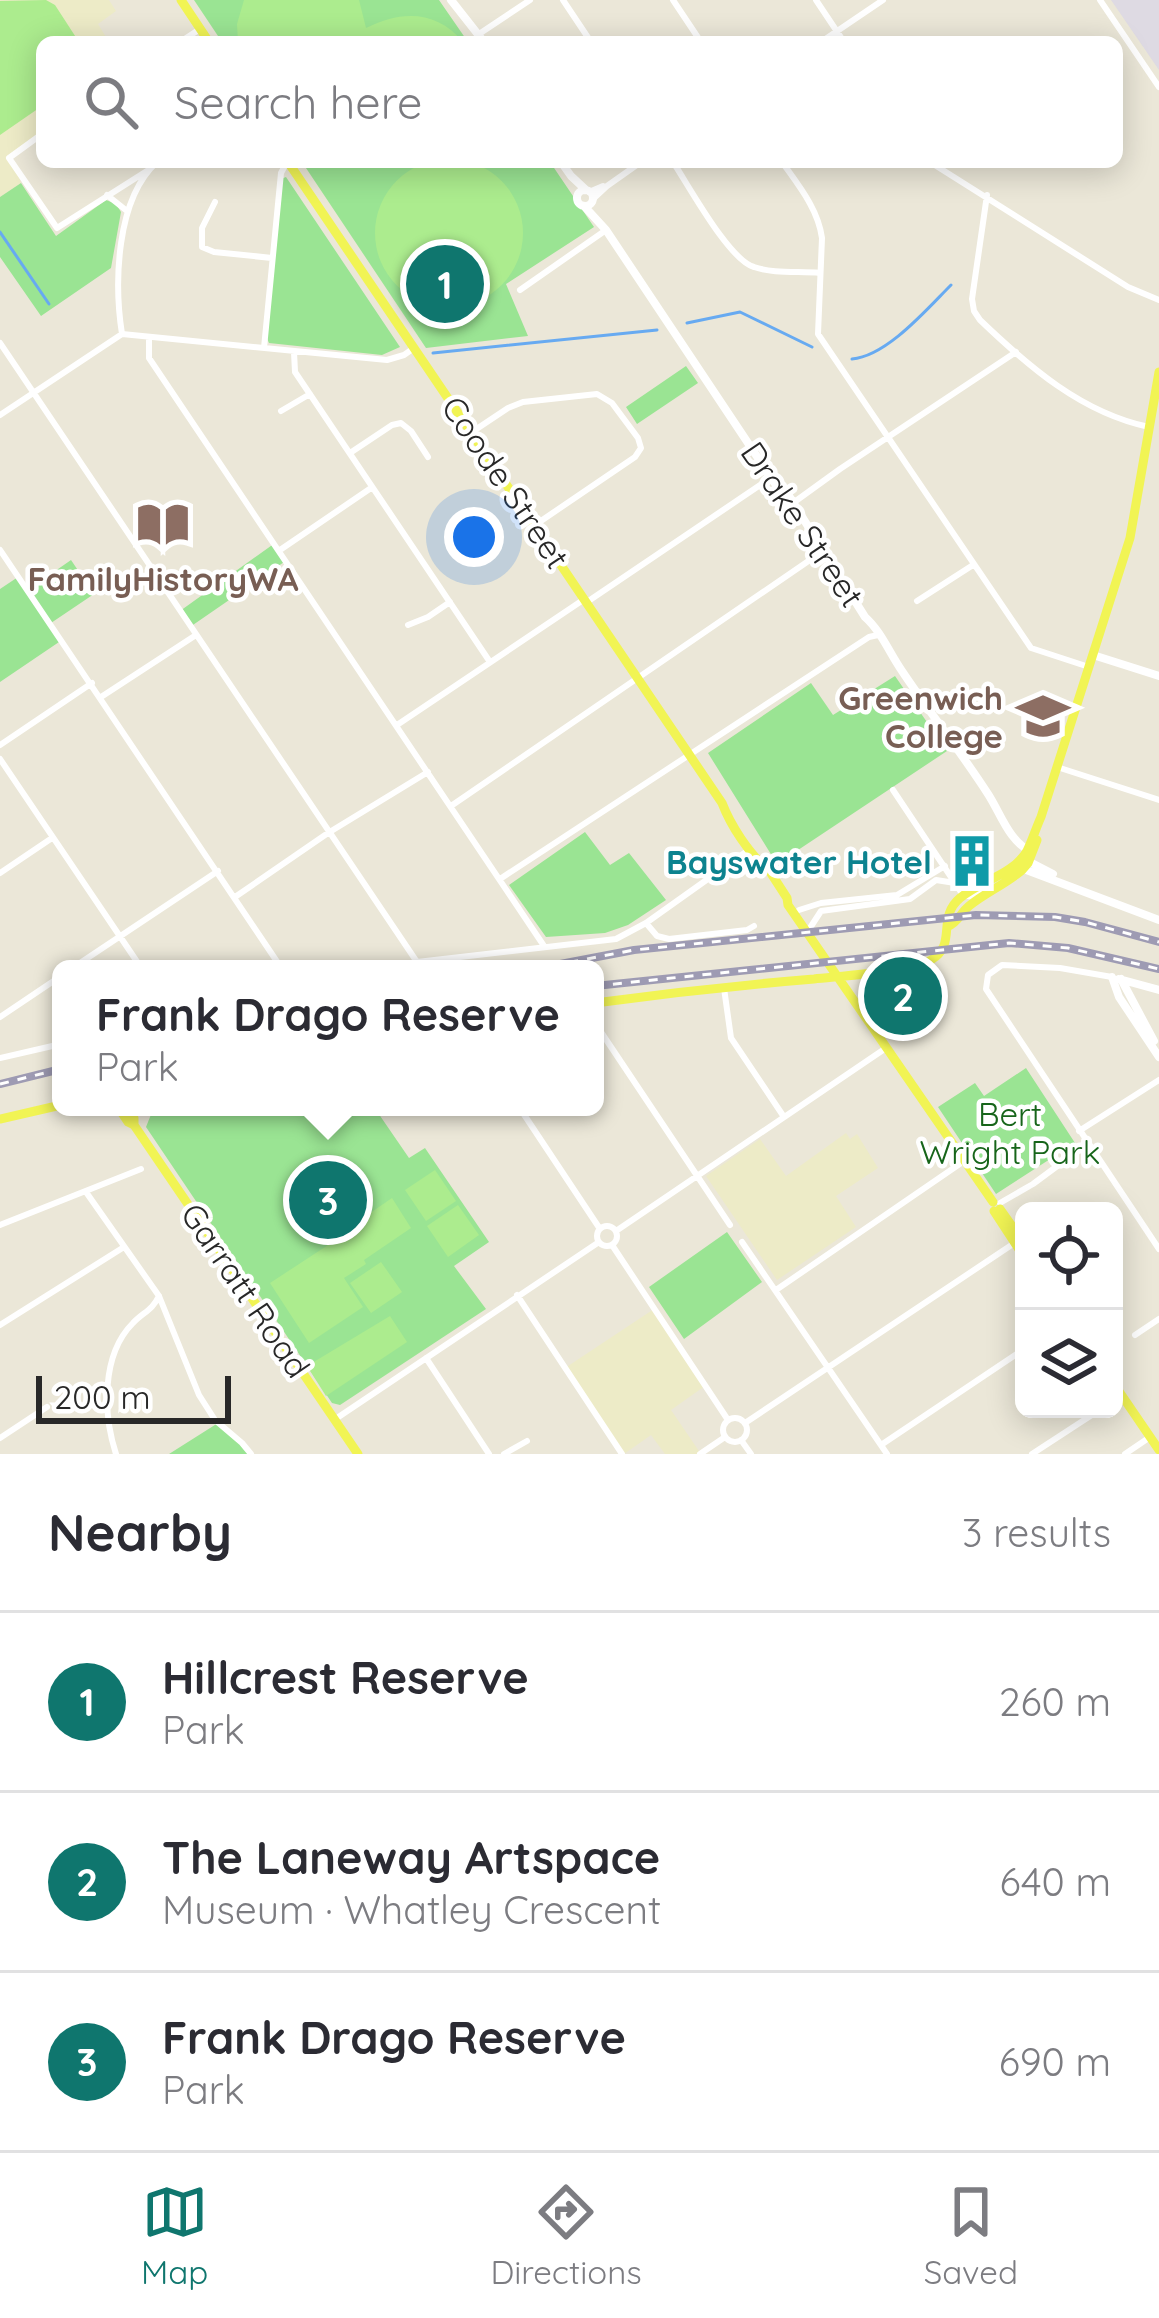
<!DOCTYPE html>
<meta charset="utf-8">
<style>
body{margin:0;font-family:Quicksand,sans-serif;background:#f7f7f7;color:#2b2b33}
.controls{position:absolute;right:36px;bottom:36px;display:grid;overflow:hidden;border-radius:18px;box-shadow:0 6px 30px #0003}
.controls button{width:108px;height:108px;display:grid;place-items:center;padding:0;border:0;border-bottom:3px solid #e1e1e2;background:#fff;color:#2b2b33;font:60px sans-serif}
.scale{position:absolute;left:36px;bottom:30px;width:195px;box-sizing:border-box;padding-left:12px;border:6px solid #282828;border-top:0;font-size:33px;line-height:42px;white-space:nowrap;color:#282828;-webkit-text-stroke:9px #fff;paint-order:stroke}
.you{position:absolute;left:474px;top:537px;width:42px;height:42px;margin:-30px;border:9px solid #fff;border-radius:50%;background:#1a73e8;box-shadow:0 0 0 18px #1a73e833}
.badge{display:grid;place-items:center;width:78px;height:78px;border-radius:50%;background:#0f766e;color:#fff;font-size:39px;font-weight:700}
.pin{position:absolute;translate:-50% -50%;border:6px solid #fff;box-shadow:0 3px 12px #0006}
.popup{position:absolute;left:52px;top:960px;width:552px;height:156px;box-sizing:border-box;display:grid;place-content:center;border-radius:18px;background:#fff;filter:drop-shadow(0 3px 9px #0005);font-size:39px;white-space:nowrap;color:#7c7c81}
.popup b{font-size:45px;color:#2b2b33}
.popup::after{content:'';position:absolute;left:50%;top:100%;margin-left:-24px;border:24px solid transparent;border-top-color:#fff}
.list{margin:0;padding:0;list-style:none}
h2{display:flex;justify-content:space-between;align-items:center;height:156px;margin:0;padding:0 48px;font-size:51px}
h2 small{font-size:39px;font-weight:400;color:#7c7c81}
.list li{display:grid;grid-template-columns:78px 1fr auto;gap:36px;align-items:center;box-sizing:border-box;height:180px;padding:0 48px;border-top:3px solid #e1e1e2}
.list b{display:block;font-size:45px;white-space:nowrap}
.list p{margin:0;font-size:39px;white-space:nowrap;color:#7c7c81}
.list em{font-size:39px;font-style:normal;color:#7c7c81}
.icon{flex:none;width:66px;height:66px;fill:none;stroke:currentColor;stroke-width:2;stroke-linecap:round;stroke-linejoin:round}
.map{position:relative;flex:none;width:1159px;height:1454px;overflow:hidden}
.search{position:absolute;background:#fff;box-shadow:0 6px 30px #0003;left:36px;right:36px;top:36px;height:132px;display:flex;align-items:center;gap:30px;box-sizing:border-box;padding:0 42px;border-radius:18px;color:#7c7c81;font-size:45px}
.sheet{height:696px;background:#fff}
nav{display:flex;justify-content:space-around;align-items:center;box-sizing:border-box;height:168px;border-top:3px solid #e1e1e2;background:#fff;font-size:33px;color:#7c7c81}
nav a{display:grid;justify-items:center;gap:6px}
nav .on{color:#0f766e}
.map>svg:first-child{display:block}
</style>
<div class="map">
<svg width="1159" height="1454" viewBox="0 0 1159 1454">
<rect width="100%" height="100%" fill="#ebe7d8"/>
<path fill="#dedae3" d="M1111,0h48v70z"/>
<path fill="#edebc7" d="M0,0h109l7,11 -18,13 11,18h-67v93l-31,20 10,28 -21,14z
M846,1133l4,6 7,-5 21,34 -42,28 20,31 -79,53 -71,-104 54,-37 26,37z
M654,1309l51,77 -34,24 30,44h-36l-14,-19 -27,19 -59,-86z"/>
<path fill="#9ae493" d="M194,0h245l29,42h-246z
M302,162h248l44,65 -88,57 22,52 -102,12z
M286,177l114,170 -18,8 -113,-12 -3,-7 15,-157z
M21,183l35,53 50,-36 10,4 5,8 -10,56 -70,48 -41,-59v-60z
M686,366l12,17 -61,41 -11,-17z
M275,543l12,17 -97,67 -10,-16z
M71,560l23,34 -43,29 11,17 -62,42v-93l18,-12 10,13z
M895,676l52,75 -170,113 -69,-111 103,-70 22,32z
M585,832l25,33 19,-12 37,47 -38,25 -23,8 -59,4 -37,-52z
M1026,1068l49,75 -79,51 -58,-87 37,-24 9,13z
M154,1107h220l35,51 16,-10 64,94 -35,24 32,43 -146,96 -8,-2 -186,-276z
M727,1232l35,50 -78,57 -35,-52z
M218,1423l33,31h-82z"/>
<path fill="#acec8e" d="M46,0l9,5 24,37h-37v64l-42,29v-134z
M244,0h115l7,28c35,-18 71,-18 97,14h-225l-1,-18z
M375 233a74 74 0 1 1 148 0a74 74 0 1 1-148 0Z
M435,1170l21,31 -30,20 -21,-31z
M392,1198l19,30 -47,32 2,4 -22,14 19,29 -54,36 -39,-60 75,-49 -1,-3z
M458,1205l21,30 -31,22 -21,-31z
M381,1262l21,30 -31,21 -21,-30z
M390,1316l17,26 -81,54 -19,-30z"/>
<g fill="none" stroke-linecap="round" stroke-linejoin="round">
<path stroke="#67aaf1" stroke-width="3" d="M0,232l49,72
M687,323l53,-11 72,35
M433,353l224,-23
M852,359c35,-3 75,-50 99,-74"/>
<path stroke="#fff" stroke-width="6" d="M563,0l26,39
M673,0l28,42
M816,0l28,42
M1100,0l59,87
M479,34l51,-34
M180,42l20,-13
M821,42l62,-42
M42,134l-33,24 48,70 93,-59
M673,162c16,24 56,98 81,105 20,7 45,4 66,6
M782,162c17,24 36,47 40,76l-4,96 213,314 58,19
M930,162l198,125 31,13
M589,192l14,-6
M107,195l20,16
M987,195l-15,104 2,12 6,9c49,47 102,93 169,107
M593,199l14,-13 34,-24
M215,202l-13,26v19l12,5 58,6
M520,290l86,-60
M122,334l265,26 17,-5 10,-7
M122,334c-8,-51 -6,-135 35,-172
M149,337v21l395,588
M0,343l417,619
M264,348l17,-175 6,-11
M294,352l1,20 195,290
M281,411l29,-17
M0,415l122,-81
M472,432l36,-24 15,-6 74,-8 15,9 26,35 3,10 -6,9 -100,68
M350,453l42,-28 9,-2 10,8 17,26
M793,503l47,-34 176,-117
M0,550l282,419
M280,550l91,-62
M917,601l56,-36
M587,602l185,-125
M408,625l20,-8 22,-15
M101,697l95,-62
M397,725l186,-125
M0,745l92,-62
M0,759l142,210
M1057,767l102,33
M893,790l70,105 10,2 8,-5
M451,806l372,-255
M0,873l52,-35
M500,879l369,-242 9,-2
M235,897l93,-64 100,-61
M799,910l22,-7 76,-8 48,-29
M646,923l11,13 12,3 78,-9 7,-4
M810,928l11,-17 89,-12 26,-19 19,3
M71,969l147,-98
M384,969l33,-7 199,-23 30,-16 104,-74
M1112,977l-52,-9 -58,-3 -14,10 -2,14 173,260
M724,988l7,50 53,79
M0,1017l61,-41
M595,1023l135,202
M0,1058l61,-14
M519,1107l81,122
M1079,1131l80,-51
M86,1192l73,104 40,99 16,25 27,23 9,11
M1000,1203l33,-19 54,-40
M0,1225l141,-56
M597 1236a10 10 0 1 1 20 0a10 10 0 1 1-20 0Z
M616,1231l270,-183
M742,1242l145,212
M612,1245l116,175
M776,1290l188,-129
M517,1295l105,159
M0,1325l124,-78
M1135,1335l24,-16
M426,1358l63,96
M723 1430a12 12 0 1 1 24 0a12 12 0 1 1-24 0Z
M334,1420l265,-178
M745,1423l271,-181
M0,1438l47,-31
M741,1440l10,14
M881,1445l143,-96
M116,1454c-13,-40 -15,-99 17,-131 10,-11 19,-12 26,-27
M504,1454l23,-13
M700,1454l25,-17
M1032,1454l69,-45
M1125,1454l25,-17"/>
<path stroke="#fff" stroke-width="8" d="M451,0l33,42
M561,162l10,14 15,14
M577 198a8 8 0 1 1 16 0a8 8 0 1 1-16 0Z
M584,206l22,24 170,255 13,11 76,121c16,14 25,37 37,54 28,42 59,81 86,123 13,20 21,48 44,58
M1093,655l66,21
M1024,859l29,15
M1021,868l138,52
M1112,977l7,20 40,60
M1119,979l40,11
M1121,979l33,62"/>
<path stroke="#f1f454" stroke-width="9" d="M181,0l28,42
M288,162l434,641c9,23 26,49 45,66
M765,864l22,34 1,7 205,297
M947,927c13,-6 12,-13 22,-21 17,-14 37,-22 53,-36l6,-7 9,-23
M595,1003c73,-10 146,-18 219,-24 26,-3 97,-7 117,-19 27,-16 5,-42 29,-62 20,-17 53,-23 67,-47 5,-10 9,-23 14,-34l89,-279 29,-166
M118,1107l10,15 6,3 224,329
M127,1107l7,11v7
M0,1119l61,-14
M1000,1209l24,34
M994,1211l30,46
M1114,1384l45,66"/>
<g stroke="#9e9bb3" stroke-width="8">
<path id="rail" d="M534,969l100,-19 342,-35 79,2 30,5 74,20
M595,986l414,-43 59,5 91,21
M0,1084l61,-15"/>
</g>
<use href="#rail" stroke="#fff" stroke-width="3" stroke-dasharray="9" stroke-linecap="butt"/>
</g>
<defs>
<g id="library-bare" transform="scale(4.14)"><path d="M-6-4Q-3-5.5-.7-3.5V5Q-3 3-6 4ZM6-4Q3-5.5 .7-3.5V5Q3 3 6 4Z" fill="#8d6e63" stroke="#fff" stroke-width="2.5" paint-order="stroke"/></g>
<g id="university-bare" transform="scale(4.14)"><path d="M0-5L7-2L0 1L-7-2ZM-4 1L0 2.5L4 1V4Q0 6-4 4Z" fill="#8d6e63" stroke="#fff" stroke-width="2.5" paint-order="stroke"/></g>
<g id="building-bare" transform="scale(4.14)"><path d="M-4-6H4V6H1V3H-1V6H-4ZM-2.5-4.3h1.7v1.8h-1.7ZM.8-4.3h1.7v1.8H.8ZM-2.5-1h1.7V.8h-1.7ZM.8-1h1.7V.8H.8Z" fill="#0f9aa8" stroke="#fff" stroke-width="2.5" paint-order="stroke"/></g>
</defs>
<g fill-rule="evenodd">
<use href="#library-bare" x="163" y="524"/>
<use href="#university-bare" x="1043" y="716"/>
<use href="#building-bare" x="972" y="861"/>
</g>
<g text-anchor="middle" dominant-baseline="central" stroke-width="9" stroke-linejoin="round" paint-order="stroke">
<g font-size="33" fill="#282828" stroke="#fff">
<text transform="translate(506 482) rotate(56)">Coode Street</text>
<text transform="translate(803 524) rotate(56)">Drake Street</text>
<text transform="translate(246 1290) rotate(56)">Garratt Road</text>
</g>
<g font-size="33" font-weight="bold" fill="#785e54" stroke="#fff">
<text x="163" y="578">FamilyHistoryWA</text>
<text x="1003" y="697" text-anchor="end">Greenwich<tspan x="1003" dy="38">College</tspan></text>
</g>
<g font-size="33" font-weight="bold" fill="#0d838f" stroke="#fff" text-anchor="end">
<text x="932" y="861">Bayswater Hotel</text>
</g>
<g font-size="33" fill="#17651a" stroke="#fff">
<text x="1010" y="1113">Bert<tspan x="1010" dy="38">Wright Park</tspan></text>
</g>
</g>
</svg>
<div class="controls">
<button><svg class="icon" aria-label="locate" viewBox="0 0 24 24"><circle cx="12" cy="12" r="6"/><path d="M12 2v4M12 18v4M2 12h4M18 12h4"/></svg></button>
<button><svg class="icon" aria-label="layers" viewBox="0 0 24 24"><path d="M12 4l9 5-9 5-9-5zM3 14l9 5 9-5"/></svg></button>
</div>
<div class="scale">200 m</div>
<div class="you"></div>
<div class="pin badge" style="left:445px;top:284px">1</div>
<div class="pin badge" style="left:903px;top:996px">2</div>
<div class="pin badge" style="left:328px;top:1200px">3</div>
<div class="popup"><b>Frank Drago Reserve</b>Park</div>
<div class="search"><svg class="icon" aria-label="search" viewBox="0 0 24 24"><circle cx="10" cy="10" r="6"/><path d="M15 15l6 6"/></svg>Search here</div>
</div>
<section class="sheet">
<h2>Nearby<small>3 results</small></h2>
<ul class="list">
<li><span class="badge">1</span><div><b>Hillcrest Reserve</b><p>Park</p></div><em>260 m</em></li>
<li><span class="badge">2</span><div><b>The Laneway Artspace</b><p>Museum · Whatley Crescent</p></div><em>640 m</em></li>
<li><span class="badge">3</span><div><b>Frank Drago Reserve</b><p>Park</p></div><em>690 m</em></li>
</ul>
</section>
<nav>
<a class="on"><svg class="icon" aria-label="map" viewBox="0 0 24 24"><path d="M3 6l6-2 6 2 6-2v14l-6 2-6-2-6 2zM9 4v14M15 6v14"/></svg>Map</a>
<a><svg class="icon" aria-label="directions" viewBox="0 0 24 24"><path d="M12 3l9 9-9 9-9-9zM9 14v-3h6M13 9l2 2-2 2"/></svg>Directions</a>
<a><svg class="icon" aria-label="saved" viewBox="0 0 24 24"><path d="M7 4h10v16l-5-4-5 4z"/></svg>Saved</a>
</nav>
